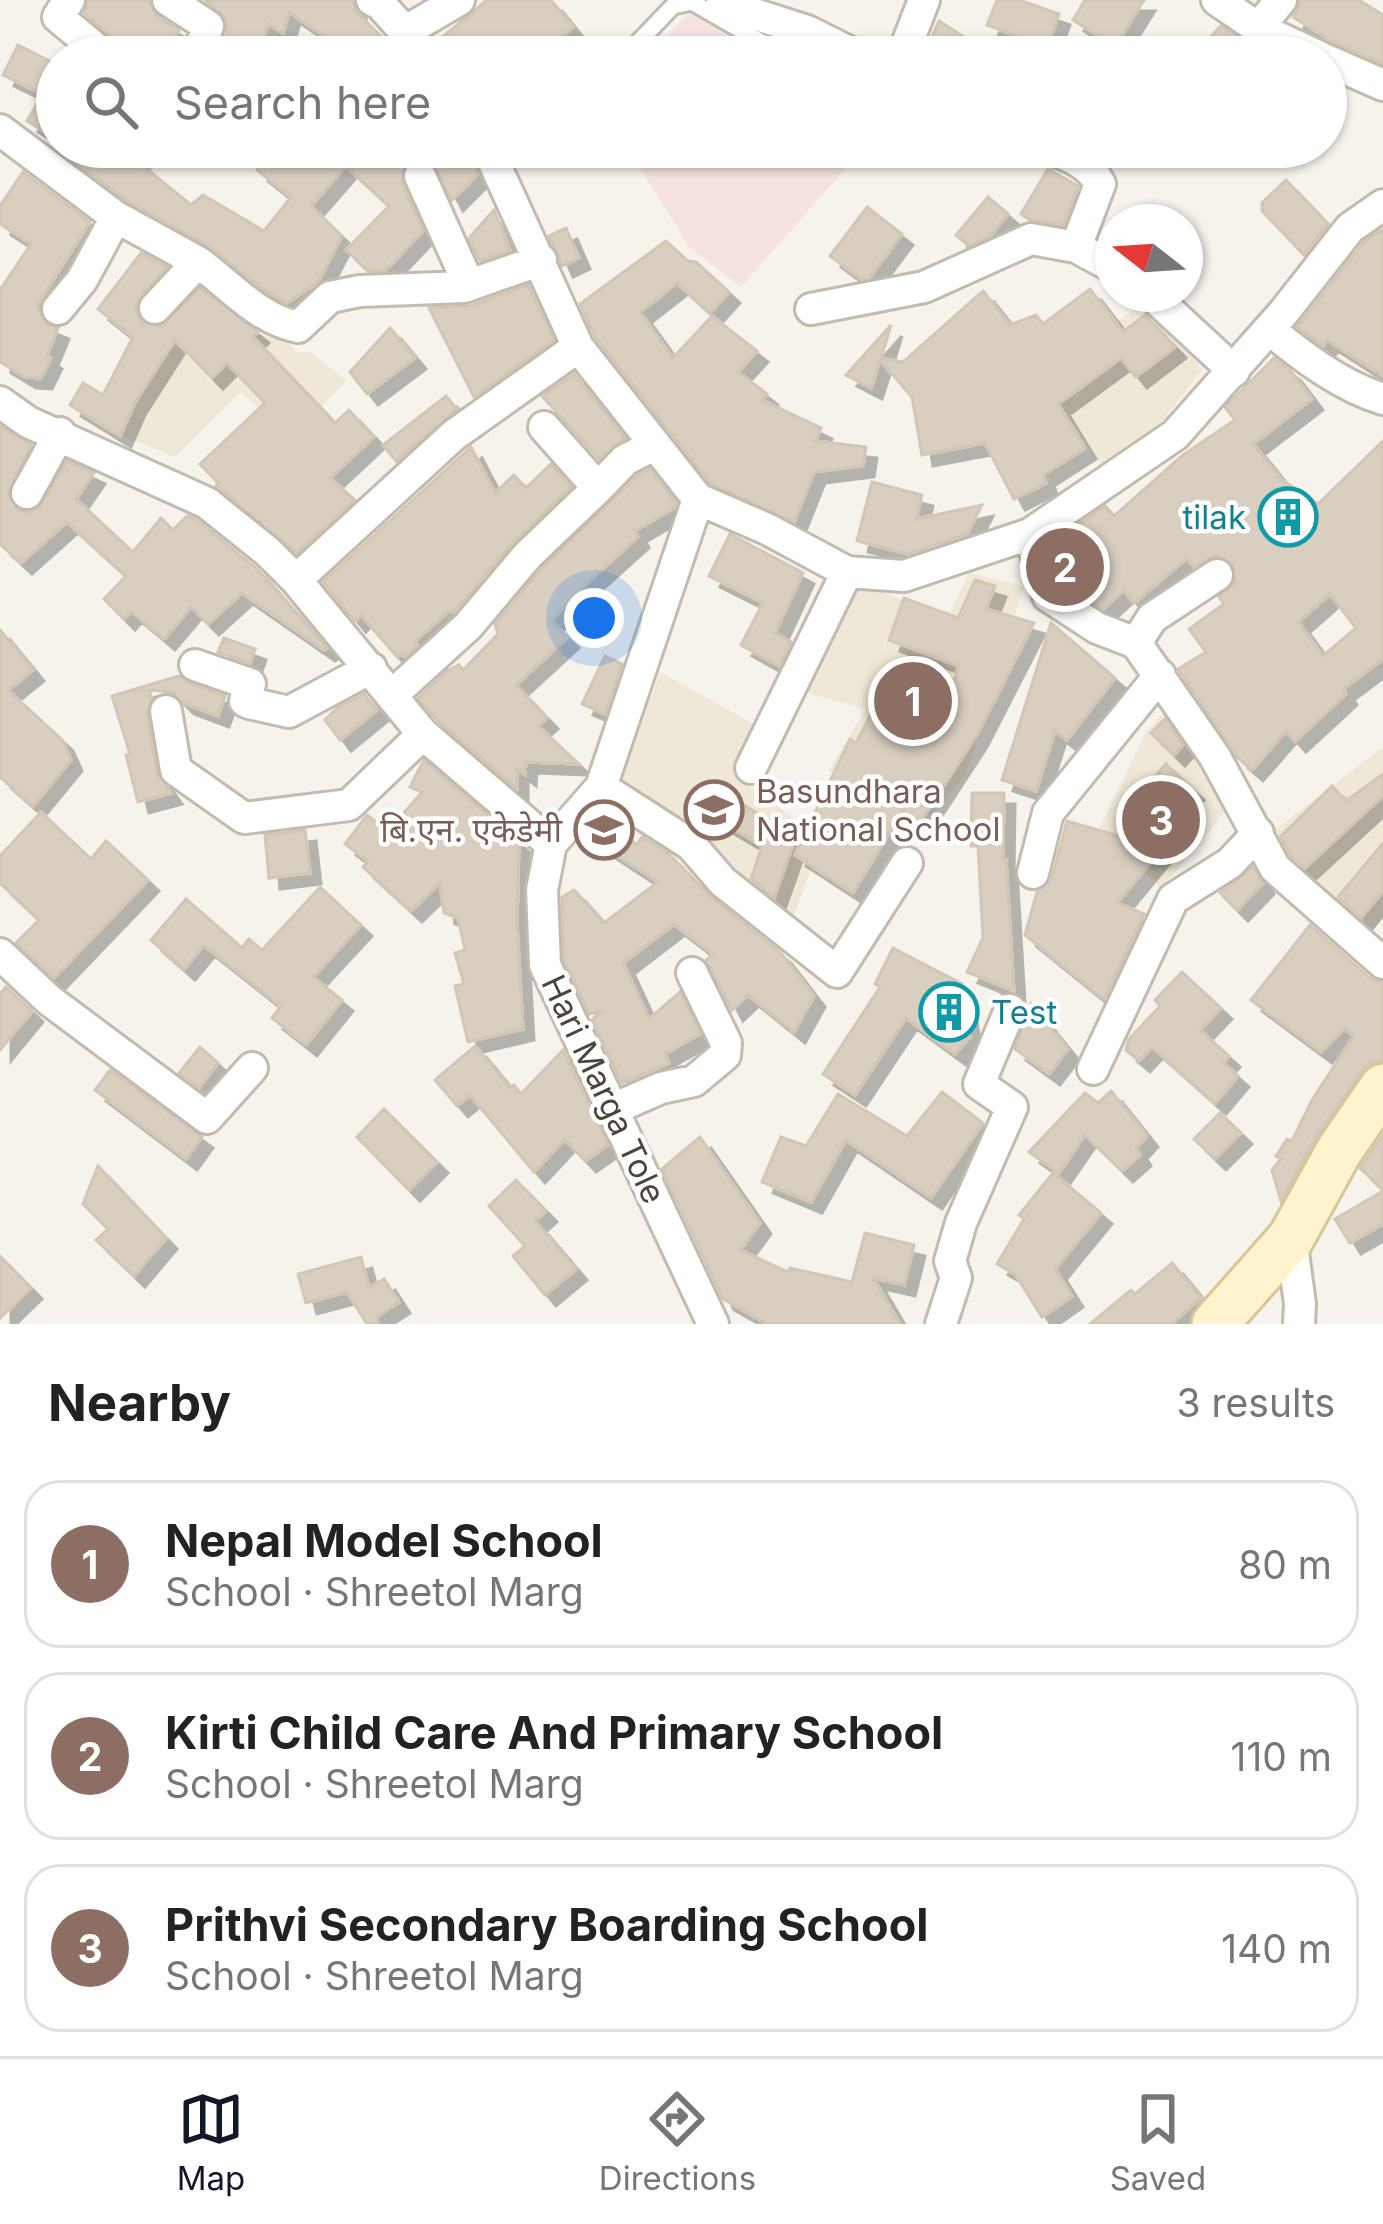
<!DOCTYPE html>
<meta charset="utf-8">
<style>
body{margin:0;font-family:Inter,"Noto Sans Devanagari",sans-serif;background:#f6f6f6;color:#222}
.compass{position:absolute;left:1095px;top:204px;width:108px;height:108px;border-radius:50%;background:#fff;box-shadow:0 3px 9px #0004;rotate:287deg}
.you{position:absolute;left:594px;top:618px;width:42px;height:42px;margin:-30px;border:9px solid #fff;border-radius:50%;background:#1a73e8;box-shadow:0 0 0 18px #1a73e833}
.badge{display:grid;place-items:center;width:78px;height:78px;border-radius:50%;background:#111827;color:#fff;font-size:39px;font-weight:700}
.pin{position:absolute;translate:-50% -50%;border:6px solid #fff;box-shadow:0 3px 12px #0006}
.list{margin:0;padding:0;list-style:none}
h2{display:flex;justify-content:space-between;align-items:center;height:156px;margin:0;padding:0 48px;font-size:51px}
h2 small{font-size:39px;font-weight:400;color:#767676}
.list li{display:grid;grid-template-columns:78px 1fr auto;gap:36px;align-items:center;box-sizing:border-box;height:168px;margin:0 24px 24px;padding:0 24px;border:3px solid #e0e0e0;border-radius:36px}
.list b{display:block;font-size:45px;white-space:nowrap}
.list p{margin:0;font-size:39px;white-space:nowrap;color:#767676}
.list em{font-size:39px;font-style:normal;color:#767676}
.icon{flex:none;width:66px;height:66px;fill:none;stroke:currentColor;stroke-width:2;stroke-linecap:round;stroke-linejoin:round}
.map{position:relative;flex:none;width:1383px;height:1324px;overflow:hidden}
.search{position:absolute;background:#fff;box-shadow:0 3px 9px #0004;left:36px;right:36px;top:36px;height:132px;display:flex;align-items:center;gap:30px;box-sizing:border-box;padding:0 42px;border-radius:66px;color:#767676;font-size:45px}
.sheet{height:732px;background:#fff}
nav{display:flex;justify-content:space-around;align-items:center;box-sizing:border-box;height:168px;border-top:3px solid #e0e0e0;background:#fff;font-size:33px;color:#767676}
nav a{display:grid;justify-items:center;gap:6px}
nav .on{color:#111827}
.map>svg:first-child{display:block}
</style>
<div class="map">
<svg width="1383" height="1324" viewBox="0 0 1383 1324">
<defs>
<filter id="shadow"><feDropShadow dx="11" dy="11" stdDeviation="0" flood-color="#0004"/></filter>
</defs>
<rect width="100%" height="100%" fill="#f6f3ec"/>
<path fill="#efe8d6" d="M1150,298l52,72 -43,55 -59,39 -58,-87z
M270,323l26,29h15l35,29 -55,57 -50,-46 -66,65 -52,-21 20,-46 28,-42 6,-3 34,36z
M969,573l55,13 -58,188 -44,53 -94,-56 38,-62 -60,-16 50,-112 52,21 42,10z
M660,672l101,56 -24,48 67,50 16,20 -29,76 -47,-33 -27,-40 -100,-55z
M1174,701l68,89 35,38 106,-81v172l-17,18 -142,-124 -62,75 -63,-59 48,-98z"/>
<path fill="#f6e3e0" d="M692,10l64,47h-110z
M627,147h230l3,5 -119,135 -51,-39z"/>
<path fill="#d8cfc1" stroke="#d3c7b4" stroke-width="3" fill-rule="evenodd" filter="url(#shadow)" d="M88,0h61l7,16 23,14 -14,27h-40l-6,-14 -35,-30z
M205,0h148l3,12 40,39 -5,6h-69l9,-16 -42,-29 -6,21 -15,-9 -10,33h-32l-7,-4 8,-21 -2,-15z
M487,0h64l22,27 -36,30h-82l-15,-18z
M997,0h22l40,14 -12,33 -60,-22z
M1085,0h59l-29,46 -42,-26z
M1359,0l24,15v49l-50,-22 -40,-25 8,-17z
M939,21l31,20 -10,16h-37z
M1221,26l32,21 9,10h-46l-12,-13z
M18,45l37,19 -15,29 -37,-18z
M57,69v70l-30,-18z
M81,147h45l14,8 -3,6 54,44 12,-10 61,36 27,-34 -34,-27 13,-23h198l10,27 -26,26 -20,-39 -11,-4 -16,7 -3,19 21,48 -38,40h-17l-22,-21 43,-44 -43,-40 -35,40 31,30 -24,46 -31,21 -30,-18 -47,-38 -80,-45 -57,-41z
M1048,169l30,17 -15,39 -33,-5 -9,-6z
M23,172l67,50 -53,83 8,18 13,5 -11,27 4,3 -10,20 -16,-1 -25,-15v-72l31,-46 -31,-20v-18z
M1286,180l42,44 -24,31 -42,-44v-8z
M988,197l20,17 -18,22 -21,10 -13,-11z
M867,207l35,27 -33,44 -8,1 -31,-23z
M494,210l16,40 -30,11 -11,-23z
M566,228l13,30 -17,8 -13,-30z
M1381,230h2v146l-56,-36 -4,6 -26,-19 67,-85z
M666,241l22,20 8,1 33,30 -19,21 -33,-30 -37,29 33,46 39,-42 45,35 -19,21 29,22 -5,6 59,28 -6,13 51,6 -3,19 -49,6 -20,50 -84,-39 -115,-146 -15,-33z
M141,253l26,14 -31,35v11l7,10 19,3 38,-38 58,44 -5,5 82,86 14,-13 25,27 -44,41 25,22 -58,53 -81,-67 2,-3 -18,-19 65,-61 -38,-40 -15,15 -37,-38 -41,64 -14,32 -50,-31 13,-22 20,12 30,-58 -35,-28z
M528,285l26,55 -80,57 -45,-89 41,-2z
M1090,289l33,43 22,-17 30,32 -39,30 -15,-19 -63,46 27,44 -42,27 3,8 -32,16 -29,-56 -63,12 -10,-58 -32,-37 -9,28 -25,-13 45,-50 -10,33 22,4 80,-71 27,34 26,-10 7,9z
M390,328l25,30 -48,36 -17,-22z
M1274,358l16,12 22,29 -59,45 29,36 36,24 65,-63v218l-40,30 3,5 -51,47 -9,-10 -34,39 -15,-13 -59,-88 28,-17 -17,-23 35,-25 -5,-7 16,-14 -3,-20 -17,-7 -21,11 -7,-9 -53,45 -10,-13 -21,19 -39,-28 -4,-13 23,-22 -13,-16 35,-24 9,10 69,-61 52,-35 -10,-13zM1330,594l26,34 -33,28 -25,-34z
M574,374l51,64 -26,21 -57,-63z
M446,396l11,13 -61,52 -13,-16z
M0,426l31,19 -23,47 9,17 9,3 12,-3 29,-48 27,12 -18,26 57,53 28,-34 12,12 14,-14 10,4 58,47 72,81 -3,2 -82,-57 -34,31 -17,-17 -27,32 -33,-28 -7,8 -20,-20 22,-23 -59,-54 -46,41 -21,-19z
M471,447l24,46 19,-18 12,13 25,-24 20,23 -59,56 -58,69 -5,-1 -35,31 4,3 -13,12 -3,-4 -5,4 -36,-42 -6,6 -32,-39z
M650,469l26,34 -2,5 -39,23 3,6 -61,55 -26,29 17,16 -52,48 31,33 -9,8 41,38 -53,-2 -1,13 -8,-7v21l-80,-69 -19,-22 29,-27 12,-6 4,5 35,-36 -3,-10 46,-55 96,-93z
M872,482l50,13 -6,24 66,-14 -15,29 -59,20 -51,-13z
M730,534l73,39 -28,60 16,9 -12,24 -38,-21 22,-42 -54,-27z
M975,580l20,6 -9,23 48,14 -58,113 -56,86 -18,-11 -49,82 -58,-38 55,-116 6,4 16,-31 62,32 25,-78 -70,-26 15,-42 54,20z
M1051,623l64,55 -48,62 -12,-9 -19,60 -34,-11z
M0,630l33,40 -25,20 54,50 9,20 -38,46 -33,-29z
M224,638l31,11 -5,14 -32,-11z
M605,656l17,8 -17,50 -23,-10z
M179,676l10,7 36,13 -7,20 -35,-13 -11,-11 -23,-2 3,9 -5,15 10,59 14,20 -33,9 -12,-47 4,-1 -18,-58z
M364,694l13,16 -37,30 -15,-20 12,-12z
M1165,719l18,26 -9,10 -23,-22z
M424,760l95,82 -2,82 6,105 -55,13 -13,-56 9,-2 -9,-31 10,-3 -7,-32 -14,-5 -4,-30 -29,28 -48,-44 5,-6 -23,-17 22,-29 21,16 34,-39 -12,-5z
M1166,764l27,25 -27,31 -27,-25z
M1383,774v22l-78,72 -14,-12 -11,-19 52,-51 14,15z
M708,784l88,52 -22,62 -23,-19 11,-33 -67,-40z
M972,793h32l-1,67h3l8,131 -47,-19 16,-34 -5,-92h-7z
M1150,811l26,21 -59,71 27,11 -40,85 -79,-64 12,-43 15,-14 15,-57 62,18z
M41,812l50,47 15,-18 42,39 -94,98 -38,-35 23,-23 -39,-37v-27z
M594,824l43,20 5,-7 27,17 42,43 69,55 34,44 -20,36 -46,-37 -16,15 -26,-50 7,-6 -39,-30 -51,39 26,56 31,-27 20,42 -35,20 4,9 -47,20 -30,-63 9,-9 -12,3 -25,-54 -2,-63 12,-7 30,33 54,-41 -72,-47z
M305,830l5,43 -41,5 -4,-43z
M1383,843v48l-22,27 -23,-21z
M1253,867l10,16 -26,27 -17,-17z
M320,887l41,38 -48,52 29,23 -36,45 -34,-27 9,-12 -77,-61 -20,24 -33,-29 35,-41 56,49 7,-9 13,11z
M1310,925l60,53 13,4v78l-13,3 -9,9 -46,66 -34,63 -9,-31 9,-11 -5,-3 11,-17 5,2 20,-41 42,-64 -10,-8 -23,24 -70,-52z
M893,948l69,36 8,53 -15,17 -49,-36 -51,77 -32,-21 57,-87 -5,-3z
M1182,972l39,36 -21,22 29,26 -6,7 15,13 -23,27 -63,-56 -13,14 -13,-11 3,-11 31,-33 -5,-6z
M6,987l26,24 -32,39v-56z
M1031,1004l37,45 -19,25 -34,-25z
M475,1046l35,42 4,-3 7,9 42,-44 45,95 -23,16 -20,-22 -31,33 -64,-77 -13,11 -22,-26z
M200,1047l18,16 -19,25 -20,-15z
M110,1070l92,67 -16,22 -91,-69z
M1111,1091l36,45 -11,12 4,7 -18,16 -37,-36 -26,38 -30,-21 56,-59 13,10z
M942,1092l41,31 -52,75 -85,-58 -35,62 -49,-20 19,-45 25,9 32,-52 69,42z
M384,1109l53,53 -28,28 -52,-53z
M1220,1113l21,20 -26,26 -21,-20z
M1383,1135v55l-23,-22z
M700,1137l60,86 -20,27 48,22 2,-4 62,14 13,-49 49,12 -10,40 -31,-7 27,46h-132l-45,-25 -61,-130z
M98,1166l68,72 -32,38 -38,-36 12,-11 -25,-25z
M1053,1173l48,40 -46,56 17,27 -30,21 -27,-43 -18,-10 27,-45 -5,-4z
M516,1180l30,31 -11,10 41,48 -31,26 -32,-39 12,-10 -36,-40z
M1383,1191v33l-33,19 -15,-24z
M0,1256l31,32 -31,30z
M361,1257l8,31 15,-9 15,23 -23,15 2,7h-11l-20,-32 -41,11 -8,-29z
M1172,1263l29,35 -30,26h-81l41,-34 4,4z"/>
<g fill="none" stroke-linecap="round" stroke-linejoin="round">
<g stroke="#c2bbae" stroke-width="21">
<path id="lane" d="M624,57l49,-51 19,-4 95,55"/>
</g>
<g stroke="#c2bbae" stroke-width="36">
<path id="street" d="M69,0l-11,17 48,40
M168,0l40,26 -11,31
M372,0l8,4 48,53
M722,0l10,7 75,24 52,26
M1217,0l41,28 62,29
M1258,28l23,-28
M406,31l53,-31
M902,57l22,-57
M1326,60l57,25
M0,130l116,87
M487,147l91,200 120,152 69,30 80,43 57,4 126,-42 145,-99 109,-123 66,-84 33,-23
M1046,147c21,8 44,16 54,37l-24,63
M420,176l49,109
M1151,294l83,77
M155,308l43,-46c32,23 60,57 100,65l32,-30 30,-6 104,-4 77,-27
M58,309l24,-29 34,-63 82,45
M811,309l113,-22 107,-48 45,8 37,20
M1269,329c34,28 72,57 114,70
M0,402l28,20 179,81 61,49 28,28 127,154 128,110
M598,488l27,-28 29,-15
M27,493l33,-60
M1030,534l18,62 49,32 39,15 79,114 60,111 108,95
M296,580l158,-145 124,-88
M1136,643l16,-25 65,-43
M195,665l55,19 -5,17 4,2 40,9 82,-44
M392,695l76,-69 59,-70 71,-68 -54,-61
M166,711l10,59 68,48 105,-13 74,-71
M751,768l96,-196
M601,787l97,-288
M1033,873l15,-60 112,-138
M0,954l49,46 158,118 45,-50
M1093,1069l80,-170 57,-36 28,-30
M613,1109l48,-21 33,-7 31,-26 1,-12 -34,-70
M1291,1238l9,66 -1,20
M713,1324l-168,-359 -3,-75 9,-46 50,-57 90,58 32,37 114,90 70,-109
M941,1324l15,-46 -6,-17 11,-38 51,-116 -33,-23 31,-74"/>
</g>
<g stroke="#d6c79b" stroke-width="51">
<path id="secondary" d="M1215,1324l76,-86 48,-87 44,-64"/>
</g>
<use href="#lane" stroke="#fff" stroke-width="15"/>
<use href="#street" stroke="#fff" stroke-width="30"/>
<use href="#secondary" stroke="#fff3cd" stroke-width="45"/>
</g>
<defs>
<g id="building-ring" transform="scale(3)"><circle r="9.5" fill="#fff" stroke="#0f9aa8" stroke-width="1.5"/><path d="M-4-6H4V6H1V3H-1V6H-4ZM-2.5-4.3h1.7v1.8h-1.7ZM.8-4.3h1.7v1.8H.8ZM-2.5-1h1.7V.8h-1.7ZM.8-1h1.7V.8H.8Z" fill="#0f9aa8"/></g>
<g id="school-ring" transform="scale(3)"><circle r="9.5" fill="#fff" stroke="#8d6e63" stroke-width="1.5"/><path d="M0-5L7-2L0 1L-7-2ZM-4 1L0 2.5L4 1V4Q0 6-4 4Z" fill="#8d6e63"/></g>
</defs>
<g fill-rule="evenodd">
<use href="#building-ring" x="1288" y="517"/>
<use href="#school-ring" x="714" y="810"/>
<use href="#school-ring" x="604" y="830"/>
<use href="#building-ring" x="949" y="1012"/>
</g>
<g text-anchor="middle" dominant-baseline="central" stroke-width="9" stroke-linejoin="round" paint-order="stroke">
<g font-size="33" fill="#0d838f" stroke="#fff" text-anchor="end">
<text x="1246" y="517">tilak</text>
<text x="991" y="1012" text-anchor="start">Test</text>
</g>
<g font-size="33" fill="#785e54" stroke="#fff" text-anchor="start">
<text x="756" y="791">Basundhara<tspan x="756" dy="38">National School</tspan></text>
<text x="562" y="830" text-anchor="end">बि.एन. एकेडेमी</text>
</g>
<g font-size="33" fill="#4b4439" stroke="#fff">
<text transform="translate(604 1089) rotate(65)">Hari Marga Tole</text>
</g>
</g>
</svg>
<svg class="compass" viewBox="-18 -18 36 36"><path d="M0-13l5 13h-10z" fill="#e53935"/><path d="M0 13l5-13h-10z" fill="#767676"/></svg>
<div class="you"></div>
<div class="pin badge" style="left:913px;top:701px;background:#8d6e63">1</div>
<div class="pin badge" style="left:1065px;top:567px;background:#8d6e63">2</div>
<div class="pin badge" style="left:1161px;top:820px;background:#8d6e63">3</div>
<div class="search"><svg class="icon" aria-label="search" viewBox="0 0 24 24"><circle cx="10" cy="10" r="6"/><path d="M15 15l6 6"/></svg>Search here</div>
</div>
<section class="sheet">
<h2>Nearby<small>3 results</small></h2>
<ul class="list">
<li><span class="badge" style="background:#8d6e63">1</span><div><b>Nepal Model School</b><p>School · Shreetol Marg</p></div><em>80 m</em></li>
<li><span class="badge" style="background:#8d6e63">2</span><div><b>Kirti Child Care And Primary School</b><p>School · Shreetol Marg</p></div><em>110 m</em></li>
<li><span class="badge" style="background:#8d6e63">3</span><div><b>Prithvi Secondary Boarding School</b><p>School · Shreetol Marg</p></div><em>140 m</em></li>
</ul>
</section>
<nav>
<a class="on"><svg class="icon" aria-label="map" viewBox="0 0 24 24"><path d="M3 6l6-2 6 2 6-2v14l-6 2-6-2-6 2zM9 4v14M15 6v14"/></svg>Map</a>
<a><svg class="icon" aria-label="directions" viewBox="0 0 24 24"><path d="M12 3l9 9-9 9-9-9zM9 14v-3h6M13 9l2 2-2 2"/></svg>Directions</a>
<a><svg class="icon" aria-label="saved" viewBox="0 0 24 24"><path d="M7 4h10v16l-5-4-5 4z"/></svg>Saved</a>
</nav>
